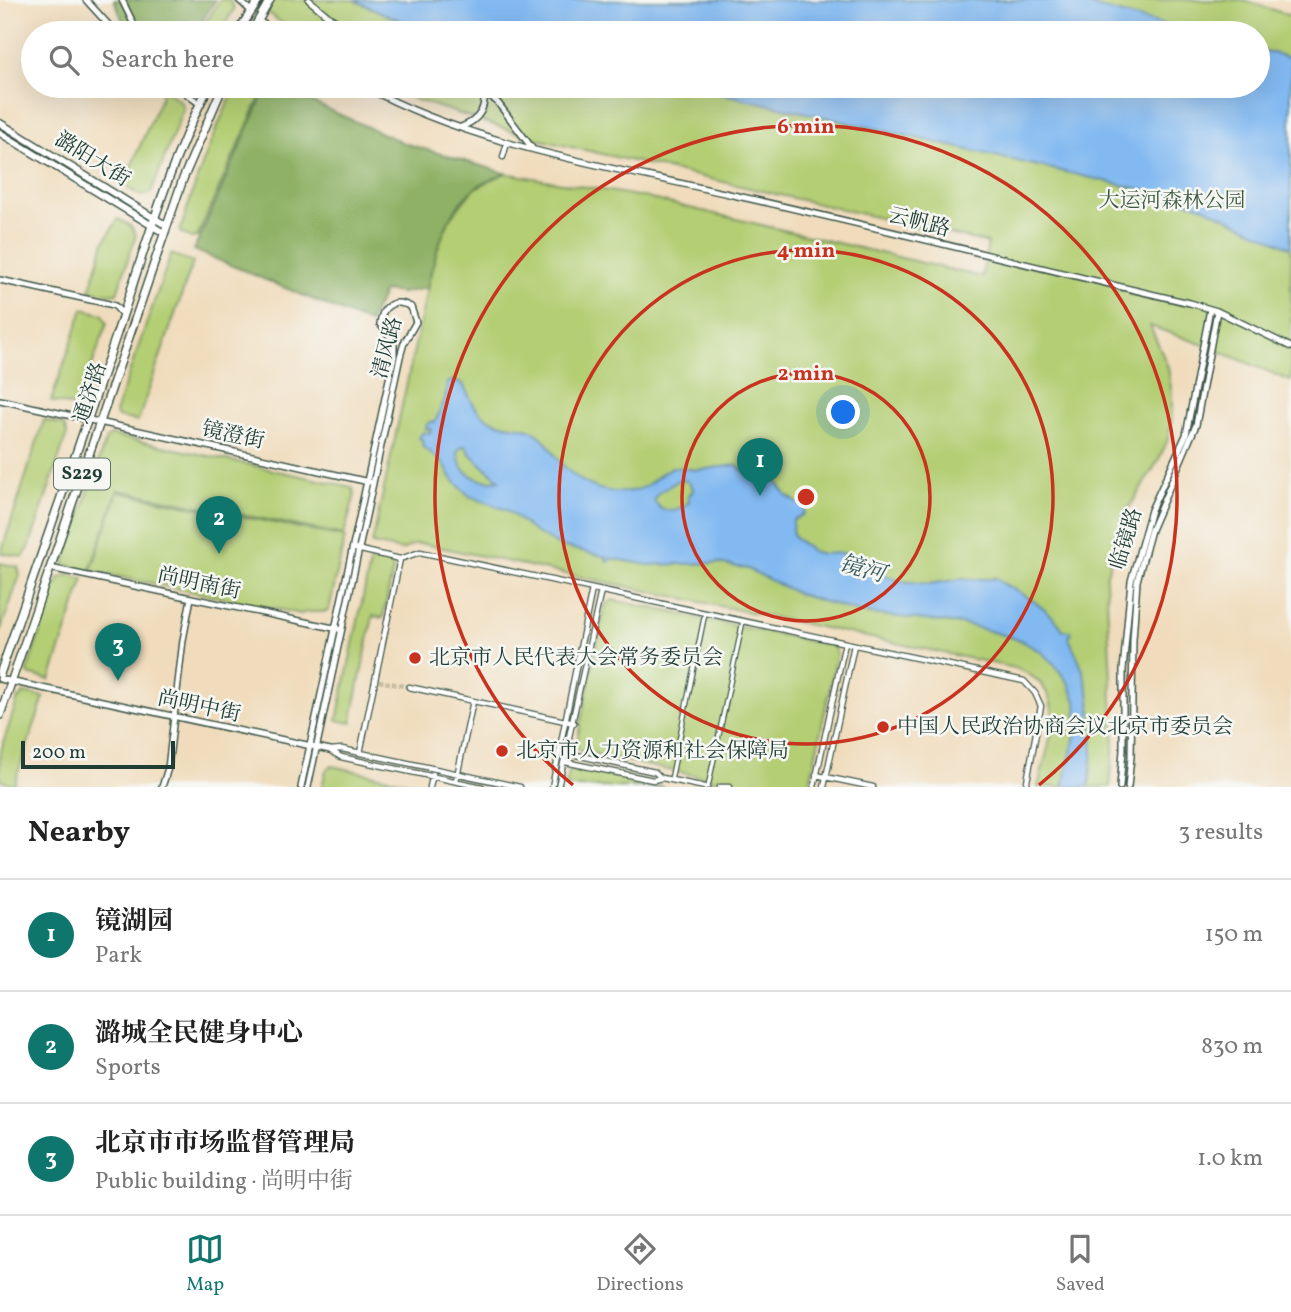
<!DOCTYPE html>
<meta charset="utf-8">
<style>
body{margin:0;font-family:Vollkorn,"Noto Serif SC",serif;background:#f6f6f6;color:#222}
.scale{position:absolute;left:21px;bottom:18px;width:154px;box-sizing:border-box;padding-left:7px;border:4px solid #1f3d34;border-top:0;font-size:19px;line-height:24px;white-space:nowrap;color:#1f3d34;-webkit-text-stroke:5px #f6f6f2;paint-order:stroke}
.you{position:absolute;left:844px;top:413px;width:24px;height:24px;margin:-18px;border:5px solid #fff;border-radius:50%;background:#1a73e8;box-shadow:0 0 0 10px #1a73e833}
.badge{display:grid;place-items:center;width:46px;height:46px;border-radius:50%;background:#0f766e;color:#fff;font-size:23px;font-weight:700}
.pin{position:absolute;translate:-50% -58px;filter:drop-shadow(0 2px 4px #0008)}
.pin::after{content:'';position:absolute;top:37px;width:24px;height:21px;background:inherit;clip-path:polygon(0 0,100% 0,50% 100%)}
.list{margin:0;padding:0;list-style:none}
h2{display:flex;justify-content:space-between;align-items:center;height:91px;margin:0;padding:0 28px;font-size:30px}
h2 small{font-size:23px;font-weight:400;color:#767676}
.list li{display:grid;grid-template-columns:46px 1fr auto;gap:21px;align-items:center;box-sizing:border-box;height:112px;padding:0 28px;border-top:2px solid #e0e0e0}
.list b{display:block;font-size:26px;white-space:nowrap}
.list p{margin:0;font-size:23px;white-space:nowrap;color:#767676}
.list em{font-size:23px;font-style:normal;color:#767676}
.icon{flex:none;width:38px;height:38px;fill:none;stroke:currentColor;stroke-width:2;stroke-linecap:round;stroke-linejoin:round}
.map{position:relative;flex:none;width:1291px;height:787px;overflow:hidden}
.search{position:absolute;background:#fff;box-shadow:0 7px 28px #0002;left:21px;right:21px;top:21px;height:77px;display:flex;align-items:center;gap:18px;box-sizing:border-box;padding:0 24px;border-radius:38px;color:#767676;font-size:26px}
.sheet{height:427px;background:#fff}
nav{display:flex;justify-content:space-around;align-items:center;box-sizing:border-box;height:98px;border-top:2px solid #e0e0e0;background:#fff;font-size:19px;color:#767676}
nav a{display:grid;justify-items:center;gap:4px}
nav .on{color:#0f766e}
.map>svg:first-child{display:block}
</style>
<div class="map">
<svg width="1291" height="787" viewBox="0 0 1291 787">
<rect width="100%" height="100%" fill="#f6f6f2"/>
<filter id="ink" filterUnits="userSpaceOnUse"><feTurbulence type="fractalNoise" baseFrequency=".0143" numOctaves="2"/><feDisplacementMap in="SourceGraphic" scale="14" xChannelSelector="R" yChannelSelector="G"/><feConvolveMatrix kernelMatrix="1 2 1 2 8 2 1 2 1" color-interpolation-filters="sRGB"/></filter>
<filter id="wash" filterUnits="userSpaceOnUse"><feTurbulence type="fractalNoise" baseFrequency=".00686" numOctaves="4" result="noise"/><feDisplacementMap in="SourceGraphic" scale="28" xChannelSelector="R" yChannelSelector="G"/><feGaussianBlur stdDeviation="1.57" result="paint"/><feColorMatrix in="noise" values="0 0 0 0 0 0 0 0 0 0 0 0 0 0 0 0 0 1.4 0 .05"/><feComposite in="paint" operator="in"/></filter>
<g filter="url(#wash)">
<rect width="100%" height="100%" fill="#f0dcbc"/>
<path fill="#b3ce73" stroke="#698654" stroke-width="2" d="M220,0h10l4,9 -14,24h-21z
M250,0h994l47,16v365l-84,-35 -57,-20 18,41 4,29v23l-5,23 -9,19 -34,55 -10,30 -8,33 8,161 -4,47h-72c10,-45 36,-98 -23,-119l-591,-124h-9l-13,6 -30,-6 63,-291 16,-36 23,-28 31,-16 138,24 339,80 6,-34 -451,-104 -120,-39 -32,-14h873v-53h-962z
M237,86h28l-68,151 -6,1 -11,-6c15,-50 32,-100 57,-146z
M162,87l19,15 2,7 -32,84 -10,3 -18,-11 39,-90 -2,-4z
M118,219l13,7 5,9 -19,58 -8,1 -19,-4 14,-48z
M171,254l22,8 -55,159 -20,-4 -3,-4z
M83,309l20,5 4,9 -28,79 -8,4 -20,-5z
M44,420l20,5 3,9 -38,114 -6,9 -22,-4z
M111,435l241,52 3,7 -11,41 -226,-45 -28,81 -26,-7 42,-125z
M118,492l227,45 -16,73c-10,5 -19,-1 -28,4l-210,-43z
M371,559l23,5 -11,54 -10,-2 -22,107 -14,-3z
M0,563l18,4 2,8 -20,57z
M68,575l16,3 -34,102 -22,-6v-6l28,-83 4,-7z
M613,600l220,46 4,8 -28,133h-60l-169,-36 -4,-6 29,-140z
M23,693l21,4 -30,87 -14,-4v-27l18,-55h3z
M332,766l88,19 2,2h-100l4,-17z
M575,768l89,19h-98l3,-15z"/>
<path fill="#8eb165" stroke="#56774c" stroke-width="2" d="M114,0h101l-20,33h-67z
M267,86h8l129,57 101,30c-9,5 -22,9 -30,15 -29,22 -40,67 -48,100l-26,5 -17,-2 -15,32 -175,-73z"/>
<path fill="#82b9f1" stroke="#507b92" stroke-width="2" fill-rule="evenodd" d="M354,0h715l128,33h-758l-36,-11z
M1258,49l33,9v190l-89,-42 -49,-14 -465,-106h570z
M453,381l10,3c10,22 17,36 44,41 9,2 17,1 26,6 12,6 17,17 24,27 19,25 49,40 80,32 15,-4 22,-18 36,-23l24,3 40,-5c12,13 19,12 36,12l14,19 18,12 -1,6 -11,6 -1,11 3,7 17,13 9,3 22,-1 15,4 27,18 15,6 29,3 32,-5h32l2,-2c4,6 14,9 22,14 16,9 37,24 47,40h6l2,3 -4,2 14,31 8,31 3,53 -4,36h-26l14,-60 -1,-26 -7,-17 -16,-21 -13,-12 -20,-11 -51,-15 -107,-12 -64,-19 -50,-25 -30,-6 -70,2 -37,-7 -2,4 -3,-1 1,-4 -47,-11 -27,-15 -26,-21 -38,-14 -16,-16 -10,-17 -21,-17 1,-6 -4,-2 4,-6 7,1 1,-4 -6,-1 4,-6h6l10,-23 2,-17zM463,446l4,1 3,7 29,26c-21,4 -41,-7 -41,-30zM679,480c9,0 13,3 14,11l-5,5 1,7 -15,8 -13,-2 -7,-8 3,-7z"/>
</g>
<g filter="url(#ink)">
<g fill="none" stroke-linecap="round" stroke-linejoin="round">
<path stroke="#c6bca1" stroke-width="4.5" stroke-dasharray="4.5 2" stroke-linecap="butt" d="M379,681l30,6"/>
<g stroke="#3e5548" stroke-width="6">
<path id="pedestrian" d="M671,780l34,-167
M708,787l35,-166"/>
</g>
<g stroke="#3e5548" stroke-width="7">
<path id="minor" d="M503,157l4,-14
M352,548l48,11
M409,687l165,36
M330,750l12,-1 178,38
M331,751l10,6 141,30
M360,753l40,-194 20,-7 604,129 11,12 6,13 -15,81
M567,753l88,19 6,6
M565,762l88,18 9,-2 43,9
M816,775l57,12
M456,781l17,-80
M430,787l3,-13
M552,787l40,-198
M558,787l43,-196
M720,787h9
M814,787l31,-144
M824,787l30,-142"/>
</g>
<g stroke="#3e5548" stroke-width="8">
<path id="tertiary" d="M86,0l30,33
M122,0l16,33
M239,0l12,11
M309,0l19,16 26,17
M258,21l23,12
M176,86l24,18
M364,86c108,60 249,81 369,109 153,34 305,73 457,108l27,8 74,36
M480,86l18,17 34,45
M461,127c19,-7 25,-19 23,-38
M0,280l109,24 6,2 8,9
M0,400l369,82
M50,568l288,61
M0,679l330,71
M162,787l6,-19 15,-128 8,-42
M301,787l93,-431v-14l-14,-18c2,-19 14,-26 31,-17l5,15 -12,21 -4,14 -92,430
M1120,787l3,-37v-80l8,-89 20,-71 35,-75 24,-126
M1128,787l3,-30 2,-117 4,-59 14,-51 45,-105 21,-114"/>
</g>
<g stroke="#3e5548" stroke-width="9">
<path id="secondary" d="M0,123l167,103
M0,133l164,100"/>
</g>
<g stroke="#3e5548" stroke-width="10">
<path id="primary" d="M237,33l22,-33
M251,33l19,-33
M0,674c39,-113 78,-225 116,-338 28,-84 52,-171 93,-250
M0,715l183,-536 40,-93"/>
</g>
<use href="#pedestrian" stroke="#fff" stroke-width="3.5"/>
<use href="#minor" stroke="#fff" stroke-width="4.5"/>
<use href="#tertiary" stroke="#fff" stroke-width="5"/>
<use href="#secondary" stroke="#fff" stroke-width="6"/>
<use href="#primary" stroke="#fff" stroke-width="7"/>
</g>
</g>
<g fill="none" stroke="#c8321e" stroke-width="3.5">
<circle cx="806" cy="497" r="124"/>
<circle cx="806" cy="497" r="247"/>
<path d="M573 785A371 371 0 1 1 1039 785"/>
</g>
<g fill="#c8321e" stroke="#f6f6f2" stroke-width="2.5">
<circle cx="415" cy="658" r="7"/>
<circle cx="883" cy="727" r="7"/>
<circle cx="502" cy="751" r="7"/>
</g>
<g text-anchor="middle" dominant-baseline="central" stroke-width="5" stroke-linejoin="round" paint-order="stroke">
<rect fill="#f6f6f2" stroke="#60746d" stroke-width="2" x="54" y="458.5" width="56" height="31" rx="5"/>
<g font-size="19" font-weight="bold" fill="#1f3d34">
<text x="82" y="474">S229</text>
</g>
<g font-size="21" fill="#1f3d34" stroke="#f6f6f2">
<text transform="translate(92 160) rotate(32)">潞阳大街</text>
<text transform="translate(919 223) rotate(14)">云帆路</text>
<text transform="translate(388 348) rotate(-75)">清风路</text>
<text transform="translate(91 393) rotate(-72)">通济路</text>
<text transform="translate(233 436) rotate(12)">镜澄街</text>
<text transform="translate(1127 539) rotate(-73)">临镜路</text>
<text transform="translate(199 584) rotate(12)">尚明南街</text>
<text transform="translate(199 707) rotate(12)">尚明中街</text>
</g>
<g font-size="21" fill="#3d5a41" stroke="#f6f6f2">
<text x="1172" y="201">大运河森林公园</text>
</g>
<g font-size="21" fill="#1f3d34" stroke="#f6f6f2" text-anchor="start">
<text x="429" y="658">北京市人民代表大会常务委员会</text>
<text x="897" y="727">中国人民政治协商会议北京市委员会</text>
<text x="516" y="751">北京市人力资源和社会保障局</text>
</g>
<g font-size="23" font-style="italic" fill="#385c63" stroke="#f6f6f2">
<text transform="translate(862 570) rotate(15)">镜河</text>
</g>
</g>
<circle cx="806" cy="497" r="10" fill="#c8321e" stroke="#f6f6f2" stroke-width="3.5"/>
<g font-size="21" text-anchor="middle" font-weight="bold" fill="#c8321e" stroke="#f6f6f2" stroke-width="5" stroke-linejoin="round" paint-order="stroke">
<text x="806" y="133">6 min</text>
<text x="806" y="257">4 min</text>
<text x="806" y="380">2 min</text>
</g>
</svg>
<div class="scale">200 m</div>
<div class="you"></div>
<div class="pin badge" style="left:760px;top:496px">1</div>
<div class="pin badge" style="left:219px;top:554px">2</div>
<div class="pin badge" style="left:118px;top:681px">3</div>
<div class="search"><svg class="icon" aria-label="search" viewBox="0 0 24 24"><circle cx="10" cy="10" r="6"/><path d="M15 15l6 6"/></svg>Search here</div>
</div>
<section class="sheet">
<h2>Nearby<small>3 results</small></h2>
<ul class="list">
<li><span class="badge">1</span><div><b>镜湖园</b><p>Park</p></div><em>150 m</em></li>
<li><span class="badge">2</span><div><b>潞城全民健身中心</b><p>Sports</p></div><em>830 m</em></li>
<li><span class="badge">3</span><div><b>北京市市场监督管理局</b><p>Public building · 尚明中街</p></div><em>1.0 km</em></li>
</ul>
</section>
<nav>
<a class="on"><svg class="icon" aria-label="map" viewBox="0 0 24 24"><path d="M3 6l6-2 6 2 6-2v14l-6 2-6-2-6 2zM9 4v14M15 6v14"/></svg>Map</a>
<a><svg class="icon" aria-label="directions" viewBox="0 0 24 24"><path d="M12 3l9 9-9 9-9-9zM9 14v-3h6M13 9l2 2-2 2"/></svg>Directions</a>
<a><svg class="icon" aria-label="saved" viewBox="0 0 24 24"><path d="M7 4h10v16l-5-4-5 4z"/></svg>Saved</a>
</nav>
